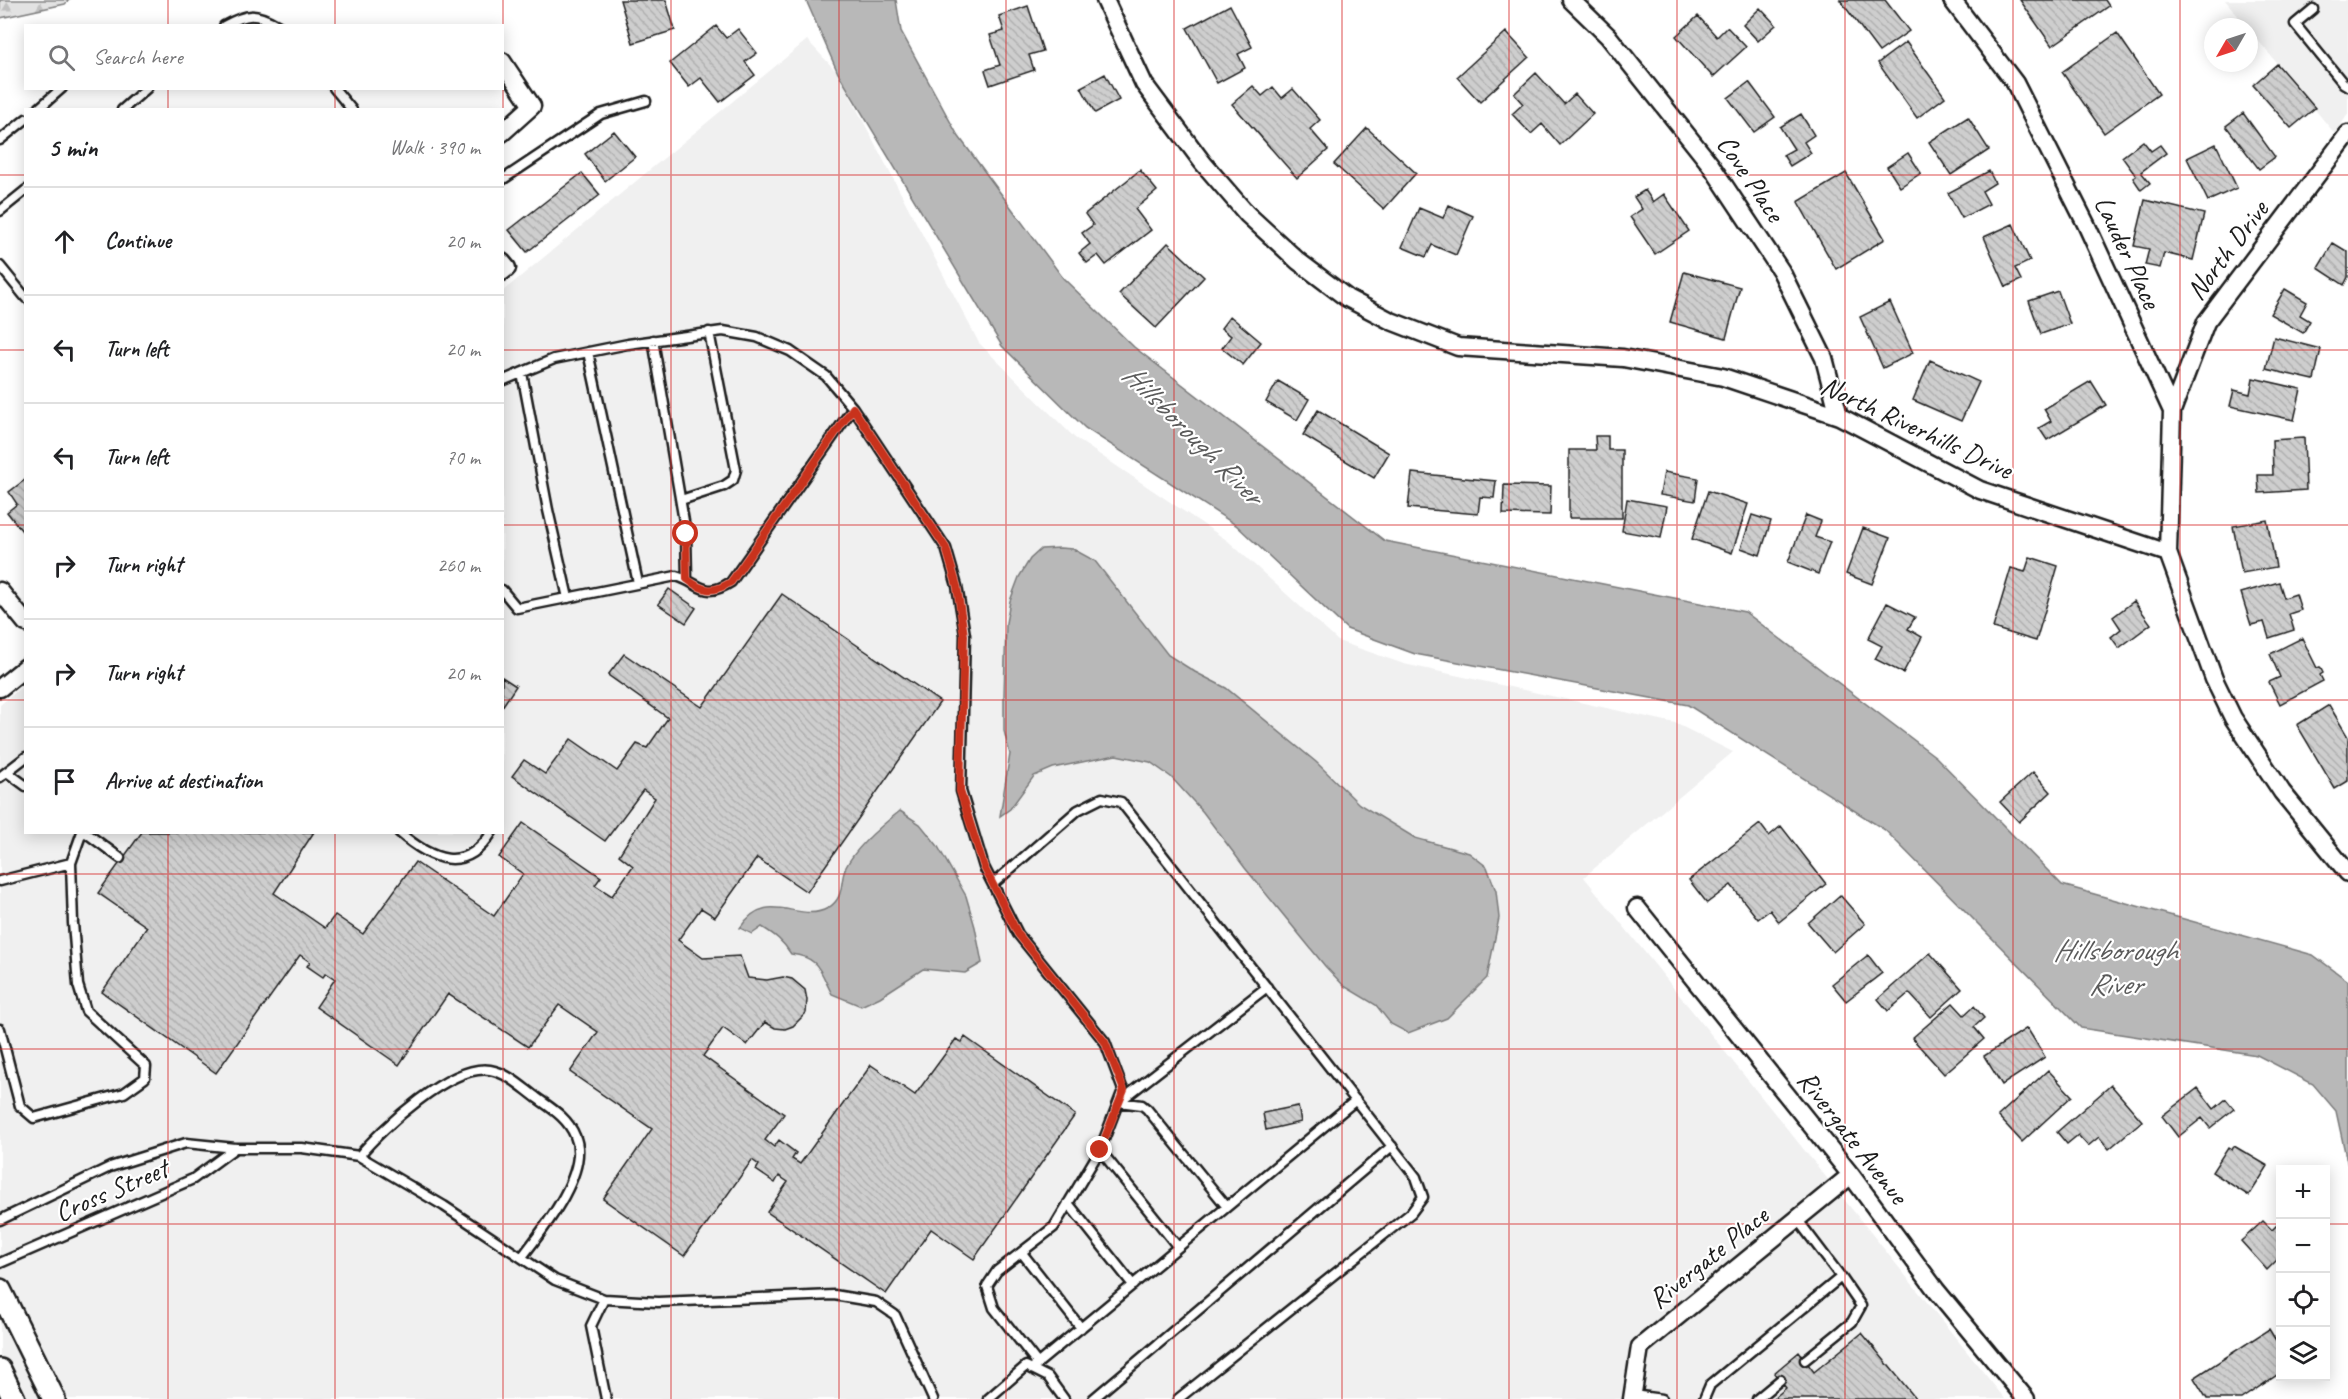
<!DOCTYPE html>
<meta charset="utf-8">
<style>
body{margin:0;font-family:Caveat,sans-serif;background:#f6f6f6;color:#202124}
.controls{position:absolute;right:18px;bottom:18px;display:grid;overflow:hidden;border-radius:0px;box-shadow:0 3px 15px #0003}
.controls button{width:54px;height:54px;display:grid;place-items:center;padding:0;border:0;border-bottom:2px solid #e0e0e0;background:#fff;color:#202124;font:30px sans-serif}
.compass{position:absolute;left:2204px;top:18px;width:54px;height:54px;border-radius:50%;background:#fff;box-shadow:0 3px 15px #0003;rotate:231deg}
.stop{position:absolute;width:18px;height:18px;margin:-14px;border:4px solid #c8321e;border-radius:50%;background:#fff}
.stop.end{background:#c8321e;border-color:#fff;box-shadow:0 2px 6px #0008}
.list{margin:0;padding:0;list-style:none}
h2{display:flex;justify-content:space-between;align-items:center;height:78px;margin:0;padding:0 24px;font-size:26px}
h2 small{font-size:20px;font-weight:400;color:#757577}
.list li{display:grid;grid-template-columns:39px 1fr auto;gap:18px;align-items:center;box-sizing:border-box;height:108px;padding:0 24px;border-top:2px solid #e0e0e0}
.list b{display:block;font-size:22px;white-space:nowrap}
.list em{font-size:20px;font-style:normal;color:#757577}
.icon{flex:none;width:33px;height:33px;fill:none;stroke:currentColor;stroke-width:2;stroke-linecap:round;stroke-linejoin:round}
.map{position:relative;flex:none;width:2348px;height:1399px;overflow:hidden}
.search{position:absolute;background:#fff;box-shadow:0 3px 15px #0003;left:24px;top:24px;width:480px;height:66px;display:flex;align-items:center;gap:15px;box-sizing:border-box;padding:0 21px;border-radius:0px;color:#757577;font-size:22px}
.panel{position:absolute;background:#fff;box-shadow:0 3px 15px #0003;left:24px;top:108px;width:480px;height:726px;border-radius:0px}
.map>svg:first-child{display:block}
</style>
<div class="map">
<svg width="2348" height="1399" viewBox="0 0 2348 1399">
<defs>
<pattern id="forest-firs" width="22" height="20" patternUnits="userSpaceOnUse" patternTransform="scale(1.5)"><rect width="22" height="20" fill="#e2e2e2"/><path d="M5 1l3.5 6h-7zM16 11l3.5 6h-7z" fill="#c1c1c1"/></pattern>
<pattern id="building-back-hatch" width="6" height="6" patternUnits="userSpaceOnUse" patternTransform="scale(1.5)"><rect width="6" height="6" fill="#cecece"/><path d="M-1 5l2 2M0 0l6 6M5-1l2 2" fill="none" stroke="#b0b0b0"/></pattern>
</defs>
<rect width="100%" height="100%" fill="#fff"/>
<filter id="ink" filterUnits="userSpaceOnUse"><feTurbulence type="fractalNoise" baseFrequency=".0167" numOctaves="2"/><feDisplacementMap in="SourceGraphic" scale="12" xChannelSelector="R" yChannelSelector="G"/><feConvolveMatrix kernelMatrix="1 2 1 2 8 2 1 2 1" color-interpolation-filters="sRGB"/></filter>
<g filter="url(#ink)">
<path fill="#f0f0f0" d="M2225,0h123v114l-13,20z
M807,40l31,33 141,270 96,95 153,103 110,100 66,23 271,59 58,29 -149,125 421,522h-2005v-694l25,-21 1,148h476l1,-541z"/>
<path fill="url(#forest-firs)" stroke="#7f7f7f" stroke-width="1.5" d="M0,0h69l-4,4 -65,14z"/>
<path fill="#b8b8b8" stroke="#7a7a7a" stroke-width="1.5" d="M806,0h90l5,31 56,103 106,144 71,69 251,194 360,71 191,145 126,128 251,70 35,26v185l-12,-55 -23,-27 -56,-29 -176,-27 -196,-198 -197,-125 -273,-51 -68,-25 -111,-104 -151,-97 -83,-82 -164,-273z
M1060,548l13,1 22,12 73,94 27,17 31,16 90,74 43,42 56,34 54,15 18,14 9,24 3,27 -12,60 -40,40 -39,15 -17,-9 -15,-19 -32,-19 -19,-20 -80,-98 -42,-56 -32,-35 -21,-15 -34,-7 -63,13 -19,8 -24,33 -10,7 10,-62 -6,-23v-36l2,-72 4,-22 9,-24 11,-18 11,-10z
M900,811l20,13 17,21 29,51 9,31 7,36 -17,10 -42,-4 -43,28 -19,9 -29,-12c-12,-22 -12,-37 -41,-40 -8,-13 -16,-19 -29,-27l-10,7 -12,-6c27,-42 59,-3 88,-20 18,-11 11,-27 18,-41 10,-20 36,-42 54,-56z"/>
<path fill="url(#building-back-hatch)" stroke="#1c1c1c" stroke-width="1.5" d="M620,0h46l9,30 -42,13z
M1840,0h45l24,31 -30,21z
M2020,0h85l4,6 -57,40z
M1230,5l22,42 -14,7 7,14 -28,15 -30,-55z
M1028,6l15,45 -14,4 5,15 -44,15 -5,-15 15,-5 -10,-30 14,-4 -5,-15z
M1760,8l16,17 -18,16 -15,-16z
M1698,16l19,21 10,-10 19,20 -33,30 -37,-41z
M716,26l10,12 12,-9 19,24 -12,9 10,13 -35,27 -19,-24 -12,9 -19,-24z
M1506,32l23,25 -49,45 -23,-25z
M2117,33l42,61 -55,39 -42,-61z
M1906,42l39,55 -28,21 -39,-55z
M2277,64l38,44 -24,20 -38,-43z
M1536,73l28,31 11,-10 18,20 -33,31 -18,-21 -11,10 -19,-20 11,-10 -9,-10z
M1105,74l14,26 -24,13 -14,-26z
M1749,82l26,35 -21,15 -26,-34z
M1253,86l9,10 11,-9 9,11 11,-9 27,31 -10,9 18,21 -31,28 -65,-74z
M2243,113l32,44 -16,12 -33,-43z
M1801,114l13,21 -10,7 7,11 -21,13 -7,-11 11,-6 -14,-22z
M1968,117l21,33 -38,25 -22,-33z
M1367,128l49,45 -32,36 -50,-45z
M614,131l21,26 -30,24 -20,-27z
M2143,141l8,10 9,-6 6,8 -25,19 9,11 -9,7 -8,-12 3,-2 -14,-19z
M2216,144l21,44 -29,13 -21,-43z
M1908,153l13,20 -21,14 -13,-20z
M1140,170l17,21 -22,18 16,21 -45,35 -8,-10 -11,8 -8,-10 11,-9 -8,-11 11,-8 -8,-11z
M1989,171l6,12 -13,8 7,13 -27,14 -14,-25z
M582,173l18,22 -73,57 -18,-22z
M1846,173l39,66 -49,30 -38,-67z
M1645,190l8,12 11,-8 25,37 -34,23 -25,-37 12,-8 -8,-12z
M2145,200l59,14 -11,46 -29,-7 -4,15 -15,-3 4,-16 -15,-3z
M1449,205l24,11 -17,39 -24,-10 -6,12 -24,-10 17,-39 24,10z
M2013,224l17,37 -15,7 6,12 -15,7 -22,-50z
M1168,243l36,34 -48,51 -37,-34z
M2333,243l15,9v25l-4,8 -26,-17z
M1684,272l56,15 -14,51 -56,-16z
M2285,289l22,13 -7,13 10,6 -7,12 -33,-19z
M2058,291l12,33 -29,10 -12,-33z
M1890,302l23,51 -30,15 -23,-51z
M1230,316l31,26 -18,23 -21,-17 9,-12 -10,-8z
M2274,337l47,12 -7,31 -48,-11z
M1930,360l49,22 -18,39 -48,-21z
M2253,378l48,11 -7,31 -64,-14 4,-16 16,4z
M1278,381l31,18 -12,21 -31,-18z
M2091,381l15,24 -59,35 -8,-12 12,-7 -7,-12z
M1318,410l71,43 -15,25 -71,-43z
M1595,436h13v14h14v68h-53v-68h27z
M2304,438l2,52 -47,3 -1,-18h15l-1,-35z
M1664,472l34,6 -3,23 -35,-6z
M1412,473l84,8 -2,17 -14,-1 -2,17 -70,-6z
M26,479v57l-19,-24 10,-8 -8,-12z
M1504,485l47,1 -1,29 -47,-1z
M1708,491l40,13 -16,49 -40,-14z
M1627,499l40,7 -6,32 -39,-7z
M1752,515l19,6 -11,34 -19,-7z
M1806,515l15,6 -6,16 15,5 -12,32 -30,-12z
M2267,520l9,47 -34,6 -9,-47z
M1863,528l27,10 -18,46 -26,-10z
M2030,557l28,9 -22,75 -43,-13 18,-60 14,4z
M2279,582l5,16 12,-4 5,16 -12,4 5,16 -25,8 -5,-16 -13,3 -10,-32z
M669,589l27,19 -10,15 -28,-19z
M782,594l158,108 -133,190 -50,-34 -42,59 -14,-9 -23,32 25,18 37,-2 8,22 19,2 16,-3 9,2 13,11 2,10 -1,13 -13,13 -8,3 -10,-1 -10,-6 -18,23 -24,-17 -20,28 81,58 -19,26 9,7 5,-7 17,13 -4,6 8,5 71,-99 44,30 41,-56 6,3 3,-5 110,78 -101,144 -43,-30 -45,65 -119,-82 21,-30 -9,-6 -4,7 -19,-13 3,-5 -7,-5 -68,96 -81,-57 49,-70 -82,-57 28,-40 -39,-27 -31,42 -80,-53 -49,71 -83,-58 19,-28 -9,-6 -3,4 -16,-11 3,-4 -10,-7 -84,118 -114,-81 45,-65 -49,-34 44,-61h172l-40,61 51,35 10,-13 28,19 52,-72 79,54 29,-42 -24,-17 24,-34 78,54 -6,8 17,11 21,-30 -14,-11 36,-57 -12,-8 -38,51 -93,-65 12,-16 21,14 26,-35 46,32 20,-27 10,4 21,-30 -60,-43 16,-21 78,53z
M2134,601l17,23 -32,24 -8,-11 10,-8 -8,-12z
M1887,603l28,14 -7,12 14,8 -19,36 -28,-14 7,-13 -14,-7z
M2302,638l15,30 3,-1 3,6 -3,2 3,6 -43,23 -11,-22 11,-5 -10,-23z
M502,677l14,9 -14,21z
M2329,705l19,32v44l-13,8 -38,-64z
M2033,772l18,20 -32,30 -19,-20z
M1760,824l9,12 12,-10 45,58 -47,38 -9,-12 -12,9 -27,-34 -24,18 -18,-23z
M1840,895l25,29 -32,28 -25,-29z
M1930,953l32,36 -31,28 -22,-24 -21,18 -10,-12z
M1868,955l14,18 -36,28 -14,-17z
M1953,1003l11,12 10,-9 10,12 -10,9 10,12 -40,35 -32,-36z
M2027,1028l18,29 -43,28 -18,-29z
M2048,1070l24,26 -50,46 -24,-26z
M2111,1085l31,36 -33,28 -10,-12 -11,9 -10,-11 -11,9 -10,-12z
M2198,1088l16,21 12,-10 8,10 -24,19 -8,-10 -24,19 -16,-21z
M1298,1106l3,16 -35,8 -3,-17z
M2234,1146l34,20 -19,30 -37,-24 16,-25 4,3z
M2263,1221l9,9 8,-8v35l-13,13 -26,-29z
M2269,1329l11,18v26l-39,26h-34l-13,-21z
M1862,1333l54,66h-143l13,-11 -12,-15 25,-21 15,20z"/>
<g fill="none" stroke-linecap="round" stroke-linejoin="round">
<g stroke="#1c1c1c" stroke-width="13">
<path id="service" d="M2313,9l-18,15 48,59 5,3
M224,26c23,-13 31,-14 55,0
M334,88l18,22
M37,110l25,-22
M122,110l25,-22
M0,140l26,-21
M502,180l99,-66 45,-13
M0,211l26,-21
M0,266l26,32
M653,340l33,193 1,46
M588,352l50,231
M522,373l26,137 20,88
M502,381l52,-22 74,-15 95,-13 34,6 33,14 36,25 27,32 -122,174c-28,18 -30,1 -55,-6l-159,32 -15,-18
M853,408l93,140 11,38 8,49 -4,156 23,76 34,67 87,108 18,48 -23,60 -46,77 -57,44 -10,15 7,22 44,56
M681,500l43,-14 9,-6 3,-10 -27,-138
M7,772l19,14
M0,777l26,-20
M85,832l35,26
M399,832c32,28 66,43 93,0
M0,881l71,-18
M993,884l85,-74 24,-12 19,4 295,375 7,20 -12,16 -233,186
M0,1029l20,77 14,12 90,-25 21,-15 1,-12 -60,-55 -8,-26 -5,-62 -2,-60 11,-31
M1119,1102l148,-115
M1119,1102l23,3 5,4 80,98
M1100,1150l78,97
M359,1156c23,-28 92,-92 131,-86 18,3 32,17 47,28 14,10 31,20 38,38 16,35 -33,95 -53,121
M1068,1203l65,82
M0,1220l110,-53 76,-24 49,5h67l57,8 85,50 111,74 49,19 54,3 176,-7 42,7 19,13 38,84
M1022,1253l59,75
M0,1263l193,-84 42,-31
M604,1299l-13,27 15,73
M1805,1360l47,-38 9,-16 -20,-29
M1031,1369l325,-269
M1633,1395l29,4
M988,1399l38,-33 22,11 16,22
M1093,1399l299,-253
M1704,1399l6,-14 131,-108 -44,-58
M1757,1399l23,-19"/>
</g>
<g stroke="#1c1c1c" stroke-width="21">
<path id="minor" d="M1105,0l39,84 59,79 44,51 51,47 49,37 44,23 67,26 165,11 100,19 116,39 141,74 188,63 46,126 19,39 49,74 66,81
M1571,0l37,36 102,128 71,107 43,87 15,58
M1952,0l63,83 71,141 86,187 -4,142
M502,61l30,45 -30,27
M502,262l5,6 -5,4
M2172,411l34,-89 142,-188
M0,591l26,32
M0,688l26,-21
M1637,908l214,267 85,115 90,109
M1632,1399l8,-52 211,-172"/>
</g>
<g stroke="#1c1c1c" stroke-width="26">
<path id="tertiary" d="M0,1290l54,109
M0,1370l14,29"/>
</g>
<use href="#service" stroke="#fff" stroke-width="8"/>
<use href="#minor" stroke="#fff" stroke-width="16"/>
<use href="#tertiary" stroke="#fff" stroke-width="21"/>
</g>
</g>
<g fill="none" stroke-linecap="round" stroke-linejoin="round" filter="url(#ink)">
<path stroke="#c8321e" stroke-width="8" d="M686,534l1,45c16,13 27,14 44,3l122,-174 93,140 11,38 7,49 -4,156 24,76 34,67 87,108 19,48 -24,60"/>
</g>
<path fill="none" stroke="#d62828" stroke-width="1.5" stroke-opacity="0.55" d="M168,0v26M335,0v26M503,0v1399M671,0v1399M839,0v1399M1006,0v1399M1174,0v1399M1342,0v1399M1509,0v1399M1677,0v1399M1845,0v1399M2013,0v1399M2180,0v1399M168,88v22M335,88v22M0,175h26M502,175h1846M0,350h26M502,350h1846M0,525h26M502,525h1846M0,700h26M502,700h1846M168,832v567M335,832v567M0,874h2348M0,1049h2348M0,1224h2280M2326,1224h22"/>
<g text-anchor="middle" dominant-baseline="central" stroke-width="4.5" stroke-linejoin="round" paint-order="stroke">
<g font-size="28" fill="#1c1c1c" stroke="#fff">
<text transform="translate(1751 178) rotate(56)">Cove Place</text>
<text transform="translate(2227 250) rotate(-53)">North Drive</text>
<text transform="translate(2128 252) rotate(65)">Lauder Place</text>
<text transform="translate(1917 427) rotate(25)">North Riverhills Drive</text>
<text transform="translate(1853 1137) rotate(52)">Rivergate Avenue</text>
<text transform="translate(111 1190) rotate(-23)">Cross Street</text>
<text transform="translate(1708 1257) rotate(-39)">Rivergate Place</text>
</g>
<g font-size="30" font-style="italic" fill="#5a5a5a" stroke="#fff">
<text transform="translate(1193 434) rotate(45)">Hillsborough River</text>
<text x="2115" y="950">Hillsborough<tspan x="2115" dy="34">River</tspan></text>
</g>
</g>
</svg>
<div class="controls">
<button>+</button>
<button>−</button>
<button><svg class="icon" aria-label="locate" viewBox="0 0 24 24"><circle cx="12" cy="12" r="6"/><path d="M12 2v4M12 18v4M2 12h4M18 12h4"/></svg></button>
<button><svg class="icon" aria-label="layers" viewBox="0 0 24 24"><path d="M12 4l9 5-9 5-9-5zM3 14l9 5 9-5"/></svg></button>
</div>
<svg class="compass" viewBox="-18 -18 36 36"><path d="M0-13l5 13h-10z" fill="#e53935"/><path d="M0 13l5-13h-10z" fill="#757577"/></svg>
<div class="stop" style="left:686px;top:534px"></div>
<div class="stop end" style="left:1100px;top:1150px"></div>
<div class="search"><svg class="icon" aria-label="search" viewBox="0 0 24 24"><circle cx="10" cy="10" r="6"/><path d="M15 15l6 6"/></svg>Search here</div>
<section class="panel">
<h2>5 min<small>Walk · 390 m</small></h2>
<ul class="list">
<li><svg class="icon" aria-label="ahead" viewBox="0 0 24 24"><path d="M12 20V5M6 11l6-6 6 6"/></svg><div><b>Continue</b></div><em>20 m</em></li>
<li><svg class="icon" aria-label="left" viewBox="0 0 24 24"><path d="M17 20v-9H6M10 6l-5 5 5 5"/></svg><div><b>Turn left</b></div><em>20 m</em></li>
<li><svg class="icon" aria-label="left" viewBox="0 0 24 24"><path d="M17 20v-9H6M10 6l-5 5 5 5"/></svg><div><b>Turn left</b></div><em>70 m</em></li>
<li><svg class="icon" aria-label="right" viewBox="0 0 24 24"><path d="M7 20v-9h11M14 6l5 5-5 5"/></svg><div><b>Turn right</b></div><em>260 m</em></li>
<li><svg class="icon" aria-label="right" viewBox="0 0 24 24"><path d="M7 20v-9h11M14 6l5 5-5 5"/></svg><div><b>Turn right</b></div><em>20 m</em></li>
<li><svg class="icon" aria-label="arrive" viewBox="0 0 24 24"><path d="M6 21V4h12l-3 4 3 4H6"/></svg><div><b>Arrive at destination</b></div></li>
</ul>
</section>
</div>
